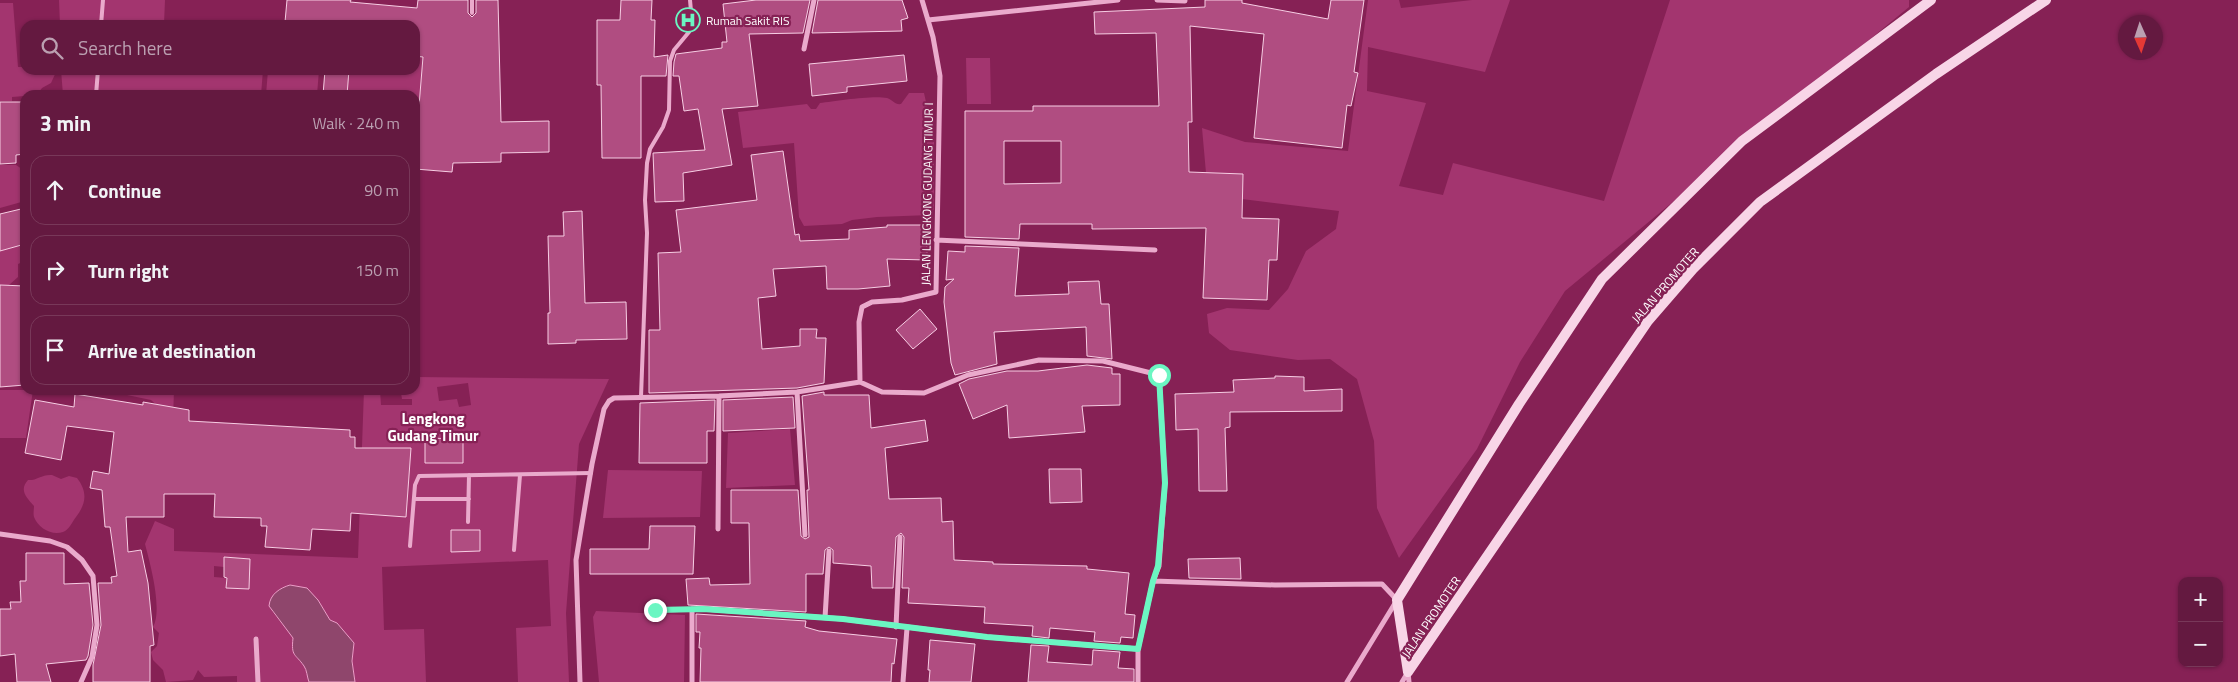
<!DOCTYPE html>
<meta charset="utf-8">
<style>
body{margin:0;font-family:"Titillium Web",sans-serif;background:#6a2247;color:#f1f3f6}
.controls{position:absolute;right:15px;bottom:15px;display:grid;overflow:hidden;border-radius:10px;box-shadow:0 1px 4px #0004}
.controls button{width:45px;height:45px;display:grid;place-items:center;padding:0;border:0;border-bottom:1px solid #783859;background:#641940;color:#f1f3f6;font:25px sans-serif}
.compass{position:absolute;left:2118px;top:15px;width:45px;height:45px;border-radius:50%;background:#641940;box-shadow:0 1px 4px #0004;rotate:177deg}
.stop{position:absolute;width:15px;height:15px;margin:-11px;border:4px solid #6bf6c2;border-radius:50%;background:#fff}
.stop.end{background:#6bf6c2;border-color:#fff;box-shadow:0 1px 5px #0008}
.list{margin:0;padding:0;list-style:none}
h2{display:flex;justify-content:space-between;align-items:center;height:65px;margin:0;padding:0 20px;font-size:21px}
h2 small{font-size:16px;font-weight:400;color:#bba0b1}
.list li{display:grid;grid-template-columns:32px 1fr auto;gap:15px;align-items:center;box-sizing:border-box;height:70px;margin:0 10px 10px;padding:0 10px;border:1px solid #783859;border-radius:15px}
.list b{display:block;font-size:19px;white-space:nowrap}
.list em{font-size:16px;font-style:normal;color:#bba0b1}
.icon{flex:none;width:28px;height:28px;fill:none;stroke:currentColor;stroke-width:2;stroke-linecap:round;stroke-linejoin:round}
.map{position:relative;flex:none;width:2238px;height:682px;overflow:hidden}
.search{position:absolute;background:#641940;box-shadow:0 1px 4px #0004;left:20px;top:20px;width:400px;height:55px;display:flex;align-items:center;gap:12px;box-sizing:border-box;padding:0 18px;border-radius:15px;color:#bba0b1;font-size:19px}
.panel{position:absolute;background:#641940;box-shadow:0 1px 4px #0004;left:20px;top:90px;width:400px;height:305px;border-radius:15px}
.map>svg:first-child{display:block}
</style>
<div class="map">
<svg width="2238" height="682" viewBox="0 0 2238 682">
<rect width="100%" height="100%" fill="#862155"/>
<path fill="#a3356f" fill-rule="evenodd" d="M59,0h106l-1,24 15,1h-119z
M1368,0h31l2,8 71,-8h38l-25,72 -117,-25 -1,44 59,12 -27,83 44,9 10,-32 151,38 66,-201h239v7l-344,284 -45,71 -43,87 -78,109 -22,-50 -3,-67 -17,-62 -27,-20 -32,1 -68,-10 -21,-17 -2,-19 20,-6 42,2 19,-21 18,-38 30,-22 3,-18 -97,-12 1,-25 -37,-1 -4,-45 43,14 103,9z
M0,3h13l5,64h7v3h32l-6,13 -9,5 -5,7 -25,2v4h-12z
M415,56l8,1 -4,49h-4v-11h-68l2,-25h66z
M966,58h24l1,46h-24z
M61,70h202l-2,25h-198z
M268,70h51l-2,25h-51z
M909,93h15l4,18 6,5v93l-4,6 -53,2 -25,3 -10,4 -38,2 -5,-9 -5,-74 -51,5 -5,-36 69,-8 4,5h5l4,-6c16,-2 53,-8 67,-5 6,2 8,7 14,6z
M0,165h16l9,6v30l-25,7z
M25,244v17l-7,3v13l-9,8h-9v-34z
M415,377l194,2 -30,65 -13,169 3,69h-51l-2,-54 35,-2 -3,-66 -166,7 2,63 40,-1 2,53h-71l-3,-21 2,-18 -17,-20 -7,-3 -12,-20 -46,11 21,27c-2,17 3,16 11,28 3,4 4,11 5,16h-72v-6l-33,1 -6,-7 -5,10 -27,2 -3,-12 -10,-10 -2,-8 6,-6 2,-13 -6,-6c10,-17 -3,-64 -8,-83l10,-23 19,8v22l184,7 6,-168h16l1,15h31v-6h-10l-1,-6 14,-3zM468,383l3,22 -12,2 -2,-8 -18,2 -2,-14zM425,438l38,1v24l-38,-1zM367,448h33v17zM408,488l-3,29 -40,-3zM225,557l25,2 -2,30 -22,-2 1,-9 -13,-1v-11l10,1z
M0,390h33l-7,48h-26z
M103,390h71l-1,30 -22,-20z
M790,429l5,56 -69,3 2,-55z
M608,470l94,1 -2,46 -97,1z
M52,475l9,4 8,-3 8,2c11,14 9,26 -1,39 -4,5 -7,13 -13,15 -11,4 -25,-4 -29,-15 -1,-3 0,-8 0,-11 -8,-9 -15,-16 -6,-26 8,1 14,-6 24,-5z
M596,611l89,4 -1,67h-85l-6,-65z"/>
<path fill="#8f466c" stroke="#eb9ec8" d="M290,585l17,3 11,12 12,20 7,3 17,20 -2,18 3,21h-46c-2,-5 -2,-12 -5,-16 -9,-13 -13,-9 -11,-28l-24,-32c1,-12 11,-18 21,-21z"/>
<path fill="#b04d81" stroke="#f7cee4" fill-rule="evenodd" d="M287,0h64l-1,2 67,6 1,-8h50v13l4,4 4,-4v-13h22l3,122 48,-1v31l-48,1v9l-48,1 -1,9 -37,-3v-63h4l4,-49 -8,-1v-31h-93l-37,-3z
M621,0h31l-1,20h4l-1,37 14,-2 -2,21h-25v82h-39l-1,-73h-4v-65h23z
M756,0h54l-7,33 -54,1 9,72 -36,3 10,56 -49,8 1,28 -29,1 -2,-49 52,-3 -7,-41 -14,2 -5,-35h-6l1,-14 2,-8 46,-6v-6h5l-4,-38z
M818,0h84l6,18 -7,2 1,11 -90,2z
M1205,0h37v3l86,16 3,-19h33l-10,72 4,1 -7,33 -4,-1 -5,43 -88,-10 10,-104 -74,-8 2,96h-4l1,50 54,2 -1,44 37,1 -2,41h-8l-2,40 -64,-2 3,-70 -114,1v-5h-72l-1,15 -54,-2v-126h68v-5h126l-3,-73 -61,1 -1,-22 111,-5zM1004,141h57v42l-57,1z
M904,55l3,26 -60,6v5l-35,4 -3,-32z
M325,70h24l-2,25h-24z
M0,102h25v52l-9,1v8l-16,1z
M783,151l12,84 4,-1 1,7 49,-2v-9l38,-3v-2h40v35l-40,-1 3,27 -32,3h-31l-1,-23 -53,3 3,27 -18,2 4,51 38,-3v-17h17l-1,9h10l-2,45 -27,5 -148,5v-63h11l-2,-77 23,-1 -5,-42 81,-10 -6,-45z
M21,209l4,14v21l-25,7v-37z
M582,211l3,92 41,-1 1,37 -51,1v3l-28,1v-31h2l-2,-77h16l-1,-24z
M965,246l54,2 -4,48 54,-2 -1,-12 31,-1 2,23h8l3,55 -25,-3 -1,-29 -92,5 3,32 -42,11 -4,-12 -7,-61 1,-15 9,-8 -8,1 2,-29 17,1z
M0,285l25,1v99l-25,2z
M920,309l17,20 -24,20 -17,-19z
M1087,365l25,3v6h8v31l-38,1 3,26 -76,6 -2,-33 -34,14 -14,-35 10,-5 38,-8h31z
M1275,376l29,1v14l38,-2v22l-112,1v15l-5,1 2,63h-28l-1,-62 -22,1 -1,-36 59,-2 -1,-12 42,-2z
M824,392v3h45l2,33 54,-8 3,21 -43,7 4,51 52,-1 1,24 11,-1 1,39 39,2v2l94,2v3l42,4 -4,41 10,1 -2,23 -12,-1 -1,6 -26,-2 1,-9 -45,-4 -1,10 -17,-2 1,-10 -49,-3 1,-16 -77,-4 1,-15h-7l2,-51 -3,-4 -5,4 -3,51h-21l-1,-22 -38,-3v-13l-4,-3 -4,3 -2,24h-17v38l-118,-7 -2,-26 23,-1 1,7 40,-1 -1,-61h-18v-33h67l3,46 4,3 4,-2 -2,-47h2l-7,-94z
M75,394l68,11v-3l46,8v11l161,9v7h5v11h56l-5,69 -55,-4 -1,18 -38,-2 -2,21 -45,-3 2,-21h-6v-8l-47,-1 1,-23h-51v23h-38l2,35 13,-2 7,33 6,62 -4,1v36h-57v-17l8,-40 -3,-42h14l-1,-6 6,-1 -7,-49h-5l-3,-37 -12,-2 3,-17 16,3 5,-42 -47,-6 -6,34 -36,-7 10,-53 39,7z
M793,397l2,31 -72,3v-31z
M715,400l-1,31h-7v32h-68l1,-60z
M425,438l38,1v24h-38z
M1049,469h32l1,33 -32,1z
M650,526h45l-2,48h-103v-25h59z
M451,530h29v21l-29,1z
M26,553h38v31l25,-1 4,42 -5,31 -2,4 -40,4 5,18h-34l-2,-28 -15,2v-47h11l-1,-7h11l-1,-21h6z
M224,557l26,2 -1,30 -23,-1 1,-10 -3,-1z
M1240,558l1,21 -52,-1 -1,-19z
M696,614l110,7 -1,6 14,4 78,8 -3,25 -2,-1 -1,19h-191l1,-34h-2l1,-16h-4z
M930,640l45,4 -4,38h-42l1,-12h-2z
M1031,645l18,1 -2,16 45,3 1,-15 27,2 -2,16 16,1v13h-106z"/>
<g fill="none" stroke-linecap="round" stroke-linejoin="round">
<path stroke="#eaaacc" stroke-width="4" d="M472,0v13
M101,25l2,-25
M96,95l2,-25
M641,397l6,-164 -2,-33 2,-37 3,-14 13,-22 6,-17 1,-49 4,-11 15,-18 3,-10 -2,-22
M414,499h55
M468,522l1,-47
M410,546l5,-61 4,-9 172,-3
M514,550l6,-75"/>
<path stroke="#eaaacc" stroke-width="5" d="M922,0l11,37 7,39 -4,216 -34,8 -30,2 -10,5 -3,15 1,60 22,10 42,1 44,-18 71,-15 64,1 56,14 6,108 -6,83 -6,15 -15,68v33
M1157,0l28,1
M928,20l190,-20
M804,49l10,-49
M936,240l219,10
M797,392l8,143
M718,529l1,-133
M0,534l50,7 17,6 15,13 11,16 4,49 -5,32 -11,25
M1153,581l122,4 107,-1 15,16 -50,82
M655,610l48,-1 140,10 144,18 151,12
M825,618l4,-67
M896,627l4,-90
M256,639l2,43
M1408,672l1,10
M580,682l-4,-122 16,-96 12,-55 5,-8 5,-3 105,-2 78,-4 63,-10
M692,682v-73
M903,682l4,-54
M1402,682l6,-10"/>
<path stroke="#f8d5e7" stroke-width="10" d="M1408,672l240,-351 45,-52 67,-67 176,-128 110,-74
M1408,672l-11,-72 122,-196 83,-125 140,-138 189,-141"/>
</g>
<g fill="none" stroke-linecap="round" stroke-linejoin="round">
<path stroke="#6bf6c2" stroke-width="6" d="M655,610l48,-1 140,10 144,18 151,12 15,-68 5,-15 7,-83 -6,-108"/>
</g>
<defs>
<g id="hospital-ring" transform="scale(1.25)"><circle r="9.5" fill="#862155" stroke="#6bf6c2" stroke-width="1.5"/><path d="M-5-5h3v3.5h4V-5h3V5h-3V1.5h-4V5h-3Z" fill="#6bf6c2"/></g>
</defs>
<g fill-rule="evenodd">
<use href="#hospital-ring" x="688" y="20"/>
</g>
<g text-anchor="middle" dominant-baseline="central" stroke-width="4.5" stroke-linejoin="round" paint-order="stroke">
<g font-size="12" fill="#fff" stroke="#862155" text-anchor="start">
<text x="706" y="20">Rumah Sakit RIS</text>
</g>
<g font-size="12" fill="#fff" stroke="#862155">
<text transform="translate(927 194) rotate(-89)">JALAN LENGKONG GUDANG TIMUR I</text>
<text transform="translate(1665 285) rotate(-49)">JALAN PROMOTER</text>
<text transform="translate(1431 617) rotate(-56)">JALAN PROMOTER</text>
</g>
<g font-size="15" font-weight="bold" fill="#fff" stroke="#862155">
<text x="433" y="418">Lengkong<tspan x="433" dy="17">Gudang Timur</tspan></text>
</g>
</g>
</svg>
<div class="controls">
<button>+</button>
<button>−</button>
</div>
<svg class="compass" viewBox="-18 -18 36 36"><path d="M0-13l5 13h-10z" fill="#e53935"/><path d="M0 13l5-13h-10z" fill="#bba0b1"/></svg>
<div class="stop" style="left:1159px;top:375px"></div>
<div class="stop end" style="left:655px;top:610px"></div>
<div class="search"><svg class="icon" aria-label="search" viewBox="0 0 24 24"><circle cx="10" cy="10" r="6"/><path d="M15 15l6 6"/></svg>Search here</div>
<section class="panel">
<h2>3 min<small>Walk · 240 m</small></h2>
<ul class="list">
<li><svg class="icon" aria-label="ahead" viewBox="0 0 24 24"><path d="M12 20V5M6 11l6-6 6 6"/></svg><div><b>Continue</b></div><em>90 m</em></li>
<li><svg class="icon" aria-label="right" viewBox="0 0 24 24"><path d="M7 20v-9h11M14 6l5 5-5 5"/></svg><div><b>Turn right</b></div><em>150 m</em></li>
<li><svg class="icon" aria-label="arrive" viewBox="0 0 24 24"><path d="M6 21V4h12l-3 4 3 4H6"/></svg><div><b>Arrive at destination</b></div></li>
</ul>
</section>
</div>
